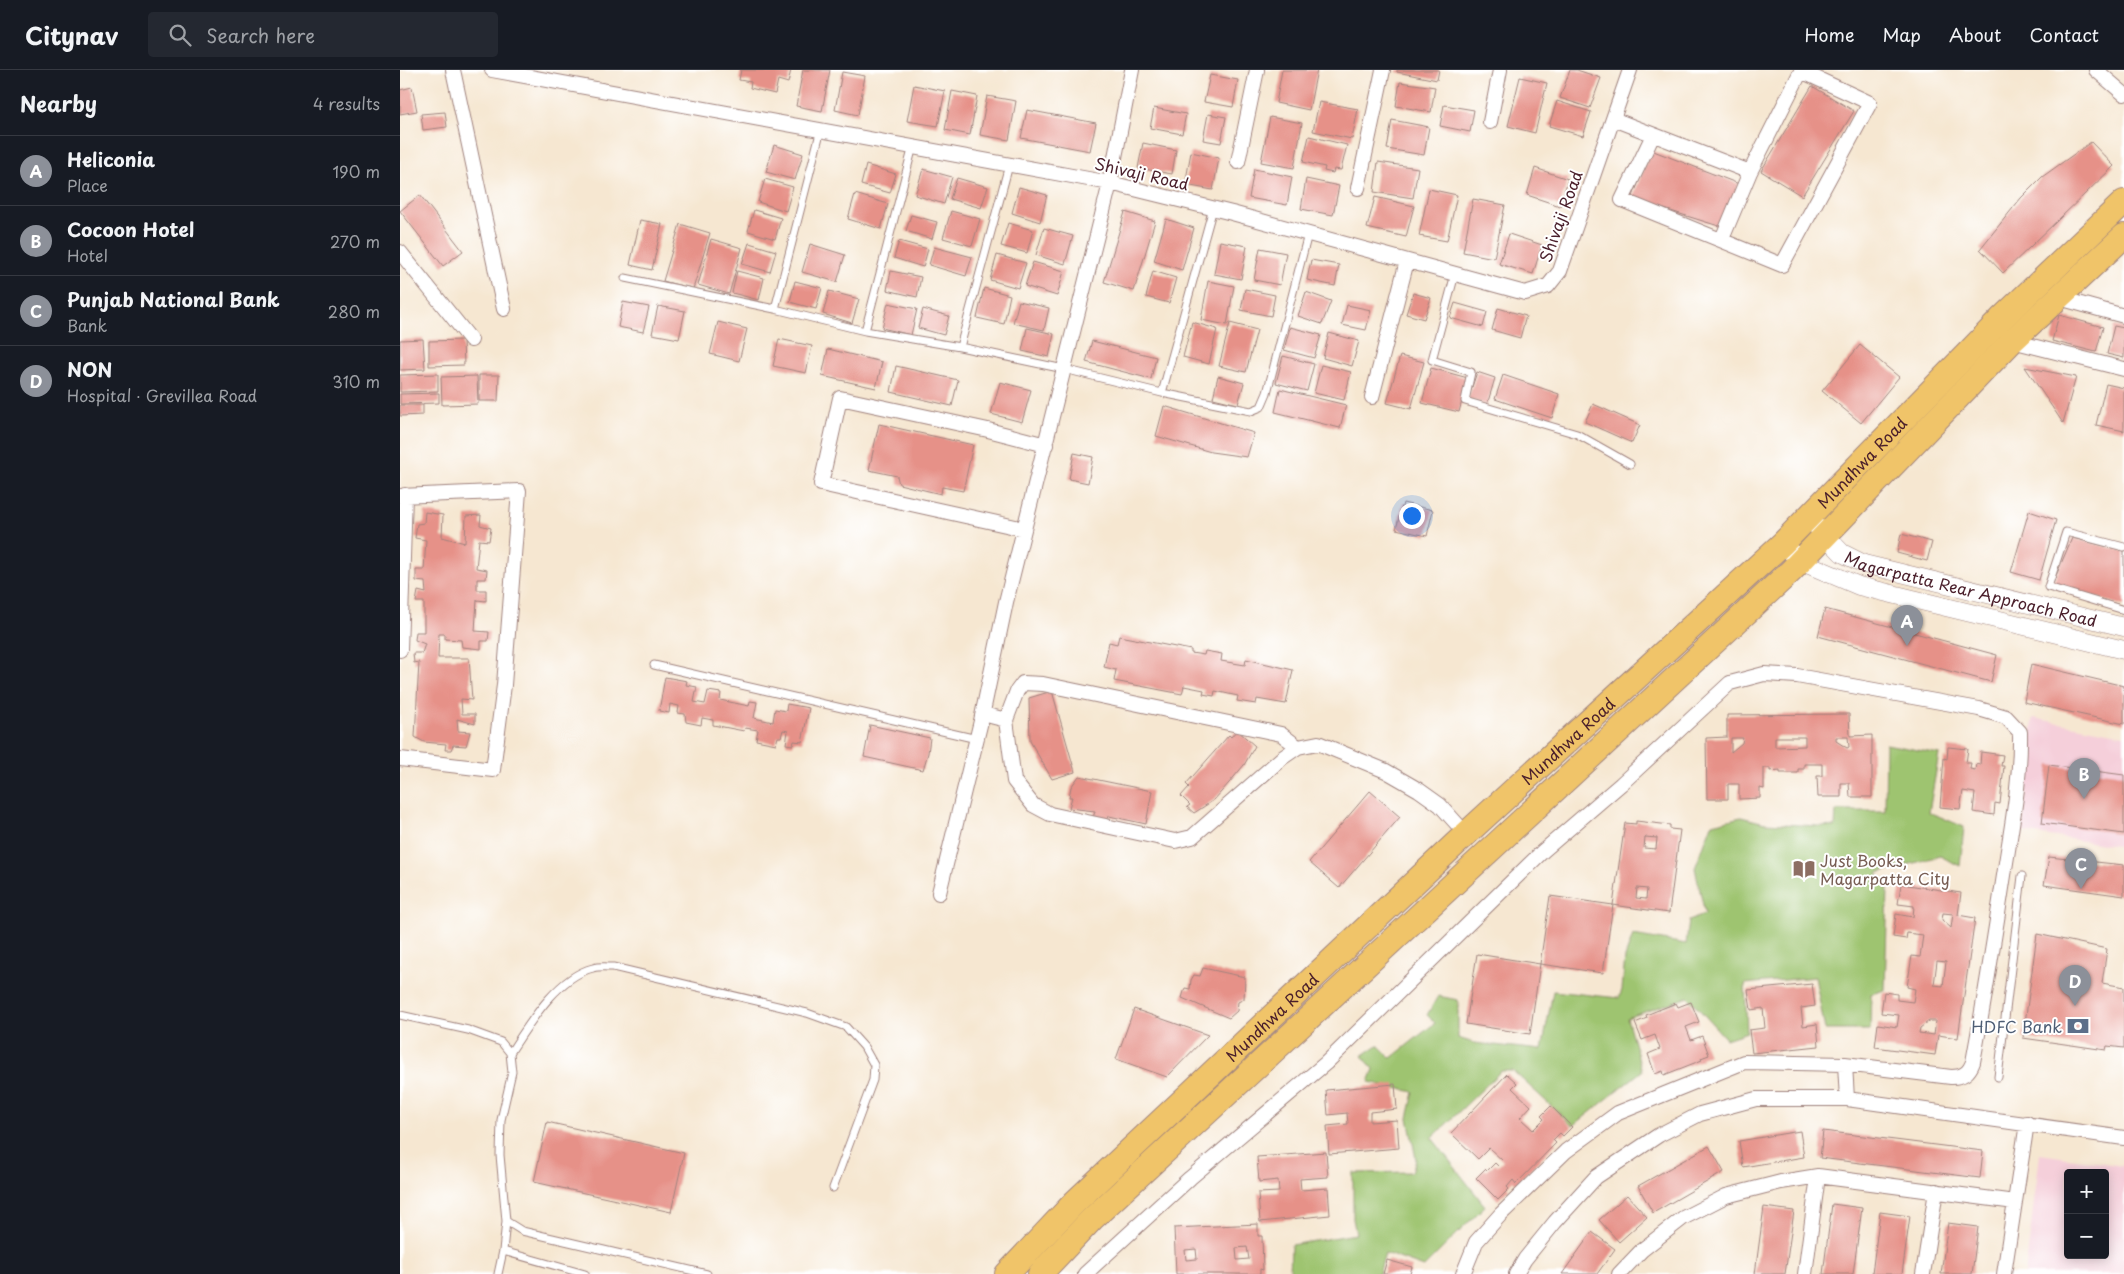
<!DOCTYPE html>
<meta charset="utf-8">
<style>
body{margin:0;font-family:"Playpen Sans",sans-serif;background:#242831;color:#f1f3f6}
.controls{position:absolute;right:15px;bottom:15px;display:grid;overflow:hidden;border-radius:5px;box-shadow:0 2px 12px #0003}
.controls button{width:45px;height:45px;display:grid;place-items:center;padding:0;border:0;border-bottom:1px solid #363941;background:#171b24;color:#f1f3f6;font:25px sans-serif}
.you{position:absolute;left:1011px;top:445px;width:18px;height:18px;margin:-12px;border:4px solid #fff;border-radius:50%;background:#1a73e8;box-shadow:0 0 0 8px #1a73e833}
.badge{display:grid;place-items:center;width:32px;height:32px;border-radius:50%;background:#8c9099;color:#fff;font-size:16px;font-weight:700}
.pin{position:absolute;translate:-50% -41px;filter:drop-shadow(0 1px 2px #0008)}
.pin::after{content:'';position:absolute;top:26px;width:18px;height:15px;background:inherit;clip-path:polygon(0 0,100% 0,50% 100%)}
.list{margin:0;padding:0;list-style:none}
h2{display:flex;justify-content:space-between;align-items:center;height:65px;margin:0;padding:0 20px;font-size:21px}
h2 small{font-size:16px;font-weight:400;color:#9ea1a6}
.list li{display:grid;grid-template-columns:32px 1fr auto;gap:15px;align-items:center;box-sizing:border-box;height:70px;padding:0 20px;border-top:1px solid #363941}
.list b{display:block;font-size:19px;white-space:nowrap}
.list p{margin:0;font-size:16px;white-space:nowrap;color:#9ea1a6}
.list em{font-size:16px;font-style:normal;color:#9ea1a6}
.icon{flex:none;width:28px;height:28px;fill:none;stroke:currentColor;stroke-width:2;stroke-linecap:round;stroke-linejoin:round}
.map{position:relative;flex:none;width:1724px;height:1204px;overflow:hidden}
header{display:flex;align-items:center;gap:30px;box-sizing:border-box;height:70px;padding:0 25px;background:#171b24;border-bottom:1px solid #363941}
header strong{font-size:24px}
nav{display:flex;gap:28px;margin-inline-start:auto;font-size:18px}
.search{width:350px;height:45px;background:#242831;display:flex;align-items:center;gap:12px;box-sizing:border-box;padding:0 18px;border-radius:5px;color:#9ea1a6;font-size:19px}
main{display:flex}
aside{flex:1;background:#171b24}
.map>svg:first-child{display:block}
</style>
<header>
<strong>Citynav</strong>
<div class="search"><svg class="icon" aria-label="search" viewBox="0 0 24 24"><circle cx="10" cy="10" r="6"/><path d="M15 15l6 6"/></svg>Search here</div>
<nav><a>Home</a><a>Map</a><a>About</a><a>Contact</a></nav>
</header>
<main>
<aside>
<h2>Nearby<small>4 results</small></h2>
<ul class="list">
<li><span class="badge">A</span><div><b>Heliconia</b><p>Place</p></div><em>190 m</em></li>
<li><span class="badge">B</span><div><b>Cocoon Hotel</b><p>Hotel</p></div><em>270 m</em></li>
<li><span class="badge">C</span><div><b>Punjab National Bank</b><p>Bank</p></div><em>280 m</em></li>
<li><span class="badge">D</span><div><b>NON</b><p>Hospital · Grevillea Road</p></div><em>310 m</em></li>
</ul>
</aside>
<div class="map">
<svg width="1724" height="1204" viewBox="0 0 1724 1204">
<rect width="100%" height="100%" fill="#fff"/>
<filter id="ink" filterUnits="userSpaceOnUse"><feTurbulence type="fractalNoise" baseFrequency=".02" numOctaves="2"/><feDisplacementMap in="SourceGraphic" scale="10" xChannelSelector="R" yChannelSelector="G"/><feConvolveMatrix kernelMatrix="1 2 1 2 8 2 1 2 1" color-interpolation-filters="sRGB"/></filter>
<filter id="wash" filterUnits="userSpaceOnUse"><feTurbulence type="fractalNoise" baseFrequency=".0096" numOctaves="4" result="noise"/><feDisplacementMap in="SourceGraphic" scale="20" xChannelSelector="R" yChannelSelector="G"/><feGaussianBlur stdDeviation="1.12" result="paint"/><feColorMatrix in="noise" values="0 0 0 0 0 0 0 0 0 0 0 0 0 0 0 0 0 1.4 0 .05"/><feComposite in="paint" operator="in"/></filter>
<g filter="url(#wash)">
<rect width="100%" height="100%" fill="#f6e7d1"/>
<path fill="#f5cfda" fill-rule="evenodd" d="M1633,648l91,17v112l-102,-15z
M1640,1084l84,12v108h-99zM1668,1103h37v82h-37z"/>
<path fill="#9ec46f" stroke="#74724d" d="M1486,674l53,10 -10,58 35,15 -4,39 -20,-10 -63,17 11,15 -3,102 -14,4 -1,36h-45l-10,-53 -70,7 2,48 -21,7 -38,-42 -61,21 15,53 -69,55 -60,-55h-12l-69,67 53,68 -61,61 -39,-14 -6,21h-89l1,-29 65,-11 -3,-15v-46l59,-1 4,-13 -8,-41 6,-26 -45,-10 5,-13 -12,-13 16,-11 13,13 44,-35 -8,-8 11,-19 20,4v38l16,5 68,7 11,-59 66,7 3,-8 3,-33 8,-22 53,9 3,-23 16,-7 -10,-46 17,-44 29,-7 24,6 70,4 1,-16h49z"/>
<g id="blocks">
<path fill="#e69188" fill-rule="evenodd" d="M341,0h50l-3,13 -10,-3 -3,14 -25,-6 1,-6 -12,-2z
M403,0h27l-8,41 -26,-5z
M882,0h35l-8,40 -33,-7z
M997,0h42l-2,10 -40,-8z
M1170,0h7l24,8 -11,30 -30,-10z
M442,2l23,4 -7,39 -23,-5z
M810,5l28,5 -5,27 -29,-5z
M1120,7l27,6 -12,50 -27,-7z
M1000,12l35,5 -4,25 -35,-6z
M514,15l31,6 -7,35 -31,-5z
M1412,16l42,25 -52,85 -41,-25z
M12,17l5,24 -17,3v-24z
M552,21l25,5 -7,39 -25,-5z
M587,26l29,5 -7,39 -29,-5z
M1157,31l34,11 -8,24 -34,-10z
M919,32l39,7 -6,30 -39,-8z
M1044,35l30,5 -4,22 -30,-6z
M754,38l32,6 -4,20 -32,-6z
M627,40l69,13 -6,28 -69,-13z
M45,42l2,15 -24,3 -2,-16z
M808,44l18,3 -5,26 -18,-3z
M870,47l32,6 -8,45 -33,-6z
M992,50l37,7 -5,28 -37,-6z
M909,66l38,9 -6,25 -7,-1 -1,4 -9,-2 1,-4 -22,-5z
M1691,72l23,24 -111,107 -23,-24 41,-51 21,-21z
M743,73l33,7 -4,24 -34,-6z
M374,75l29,9 -8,26 -29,-8z
M1251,80l88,34 -17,43 -90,-28z
M791,82l28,6 -6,32 -28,-5z
M978,92l40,6 -5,30 -39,-6z
M466,95l30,9 -6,19 -29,-8z
M1135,98l33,11 -8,27 -33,-11z
M523,99l29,8 -8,27 -29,-9z
M854,99l38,8 -5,28 -38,-7z
M557,108l31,9 -7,21 -31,-9z
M365,109l28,8 -7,24 -28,-9z
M906,109l33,7 -6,29 -32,-6z
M619,117l28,8 -7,27 -28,-9z
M1029,119l28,6 -10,46 -28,-5z
M455,124l33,10 -7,25 -33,-10z
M20,125l43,56 -20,15 -43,-55z
M975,127l39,9 -8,31 -39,-9z
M1073,129l32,6 -11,53 -31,-6z
M354,140l27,8 -6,21 -27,-8z
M551,141l29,8 -8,27 -29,-8z
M725,142l30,9 -21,70 -30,-9z
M511,145l26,7 -5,17 -26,-8z
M766,149l28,9 -12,42 -28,-9z
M240,150l22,4 -10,46 -22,-5z
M608,153l25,7 -6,23 -26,-7z
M280,154l30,9 -17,56 -30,-8z
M644,158l29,8 -8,28 -29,-9z
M1109,164l33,11 -9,29 -34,-10z
M311,169l31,9 -13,46 -31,-9z
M499,171l29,8 -5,18 -29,-9z
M820,171l27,5 -6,33 -27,-5z
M349,173l27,8 -6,21 -28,-8z
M410,174l35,11 -8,27 -35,-10z
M534,177l38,10 -6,19 -37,-11z
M860,178l26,5 -6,32 -26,-5z
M597,185l29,8 -8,25 -28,-8z
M911,190l28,5 -4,21 -28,-6z
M633,192l31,9 -7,25 -32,-10z
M337,201l27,7 -5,22 -27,-7z
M491,201l30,6 -4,20 -30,-7z
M753,201l23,7 -7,25 -23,-6z
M395,211l27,7 -6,21 -26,-7z
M808,211l26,5 -7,39 -26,-5z
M584,218l26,7 -6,29 -27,-6z
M845,219l30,6 -4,21 -30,-6z
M429,221l30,8 -7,24 -29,-9z
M906,222l25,9 -9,23 -24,-8z
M1013,223l18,5 -7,21 -18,-5z
M619,231l30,7 -5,22 -31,-7z
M223,232l26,5 -6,25 -25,-5z
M488,233l29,6 -6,26 -29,-7z
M1055,233l32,9 -4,15 -33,-9z
M947,235l24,5 -5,20 -24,-5z
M258,236l27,5 -6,28 -27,-5z
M1098,238l28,8 -6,22 -28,-8z
M523,239l26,7 -5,19 -26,-7z
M1659,245l44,12 -7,25 -44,-11z
M318,252l29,7 -8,32 -29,-7z
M792,252l25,7 -8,35 -26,-7z
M830,253l27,7 -11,42 -27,-6z
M1714,256l10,2v30l-17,-4z
M890,257l31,8 -7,23 -30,-8z
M627,258l27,6 -5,23 -27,-6z
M929,263l30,8 -7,25 -29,-8z
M23,269l2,30 -25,1v-30z
M379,269l33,7 -6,27 -33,-7z
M63,270l1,25 -35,1v-25z
M692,271l64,16 -5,22 -65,-17z
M1460,275l39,32 -38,46 -39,-32z
M428,279l54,13 -6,26 -54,-12z
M883,286l31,8 -7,27 -31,-8z
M1000,286l24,6 -13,47 -24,-6z
M921,295l30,7 -7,28 -30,-7z
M496,296l62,14 -6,26 -61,-14z
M1625,297l51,10 -13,46z
M1031,298l37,10 -9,34 -37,-9z
M1077,302l18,6 -8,27 -19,-6z
M38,304v17l-38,1v-17z
M79,305h20l-1,26h-19z
M1103,305l56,19 -7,24 -57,-19z
M77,306l1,28 -36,1 -1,-28z
M818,306l26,7 -6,21 -25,-6z
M600,312l31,8 -9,32 -31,-8z
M1706,314l18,4v43l-28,-6z
M880,319l66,16 -6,23 -65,-16z
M39,323v10l-39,1v-10z
M1193,334l47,21 -8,18 -47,-21z
M0,335h23v10l-23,1z
M764,336l90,27 -7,24 -36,-5 -55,-16z
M479,354l94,21 -10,46 -21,-4 -1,7 -42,-10 -2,-8 -28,-6z
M674,383l19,4 -5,26 -19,-4z
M1003,433l30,7 -6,26 -31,-7z
M1629,441l27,9 -17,60 -28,-8z
M25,442l18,3 -1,22 23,6 1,-27 15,-1 -1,10 11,3 -2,13 -10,-1 -3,28 11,2 -1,9h-9v11h9v11l-9,-1 -2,31 14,1 -1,9h-7v8l-19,-2 -1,-7 -16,-1v-5h-6l-1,24h31l3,42 -11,-1 1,15h13v10l-18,-5 1,12 12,1 -4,14 -13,-1 -2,5h-6l1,-6 -22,-2 -9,-5 4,-75 -5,1 -1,-10h9l3,-9 -10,-4 1,-8h8v-30h-8l2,-11 8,2 -1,-11 -9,-1v-11h8l2,-30 -11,-2 2,-14 7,-1z
M1501,464l31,8 -5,19 -30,-8z
M1672,468l52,13v55l-72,-21z
M1425,539l172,46 -6,27 -173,-46z
M719,566l72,14v3l13,2 1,-4 17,3 -1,7 24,4 1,-6 47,11 -7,34 -29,-5 -1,5 -19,-3 1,-5 -23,-5 -1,5 -11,-2 1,-4 -20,-4 -2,8 -68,-13 2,-11 -12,-3 5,-25 8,2z
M1631,594l93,22v38l-100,-22z
M265,607l22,4 -1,4 11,2 -3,15 11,2 3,-13 13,2 -1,7 29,6 1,-5 7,1 -3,16 19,4 2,-13 11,2 1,-7 22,4 -7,34 -8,-1 -1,4 -7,-1 2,-13 -5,-1 -2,7h-3l-2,7 -20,-4 2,-10 -13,-2 -1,3 -31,-6v-5l-11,-2 -1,7 -15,-3 -1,-8 -7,-1 1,-7 -9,-2 -1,9 -10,-2z
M652,621l23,81 -23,7 -22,-38 -1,-43z
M1449,644l1,22 22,-1v62h-22l-1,-14h-8v14h-23l-1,-21h5v-12h-18v5h-6v4h-18v-3l-10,1v-3h-6v21l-4,-1v10l-21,1v-15h-11v15h-21l-1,-61 21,-1v-22zM1375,667h30v9l-30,1zM1436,667h12l1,10 -2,1 -11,-7zM1331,668h12l-1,5 -11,9z
M470,655l60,13 -2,15 -5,17 -59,-13z
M837,660l18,16 -11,19 -15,18 -15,17 -20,13 -7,-6 3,-2 -9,-9 8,-9 -3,-3 43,-49 2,2z
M1548,677l20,2 -2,14h5l-1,6 5,1 1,-6 4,1 1,-13 22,3 -2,11h3l-4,38 -5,-1 -1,12 -21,-3 2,-19 -12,-2 -3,18 -20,-2 4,-49 3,1z
M1649,695l75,10v59l-82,-11z
M679,706l73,15 -6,33 -37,-8 -1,5 -15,-3 2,-7 -26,-3 3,-11h-3l2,-10z
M970,721l30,26 -61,71 -30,-26z
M1236,751l34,4v4l10,1 -11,83 -56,-8 -10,68 -63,-9 -10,70 -64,-10 11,-70 63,10 10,-68 63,9 12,-82 11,1zM1245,767l12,1 -1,11 -12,-1zM1237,818l10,1 -1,10 -10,-1z
M1649,787l75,8v31l-80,-11z
M1501,814l60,9 -3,22 17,3 -17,120 -20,-3 -3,20 -60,-8 3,-23 19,3 2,-12 -18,-2 3,-21 13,2v6l16,2 2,-13 -8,-2 5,-31 8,1 3,-22 -16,-2 -1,6 -13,-2 3,-23 17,3 1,-11 -16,-2zM1543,843l10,1 -2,14 -9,-8zM1537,891l9,1 -3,24 -9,-1zM1529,951h7l-2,14 -15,-2 1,-5z
M1637,864l70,15 -5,34 22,4v61l-17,-2 -1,4 -83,-12z
M803,898l42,9 -1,22 -6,3 -1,9 -8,7 -47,-20 3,-10 5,1 1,-9 3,-5 6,1z
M1412,914l3,22 -14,2 2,18 14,-2 2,22 -67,7 -3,-23 16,-2 -2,-20 -12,2 -3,-20z
M1291,932l8,20 -13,5 5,13 11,-4 7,19 -8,3 1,2 -38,15 -1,-4 -8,3 -7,-20 12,-5 -5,-14 -13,5 -7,-17 12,-5 -1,-3 30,-12 2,4z
M734,939l74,26 -41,42 -51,-18z
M1107,1004l10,9 -5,5 19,18 -11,12 13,12 11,-11 -3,-3 10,-10 21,21 -9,9 -3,-3 -7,7 3,3 -40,41 -3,-4 -6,7 2,2 -11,11 -22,-22 9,-9 2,2 8,-8 3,3 5,-5 -14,-13 -11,11 -27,-26z
M995,1014l2,25 -27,3v10l27,-2 2,28 -70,6 -2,-28 21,-2 -1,-11 -19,2 -2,-25z
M147,1052l137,31 -13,59 -137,-30z
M1400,1061l4,26 -61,10 -4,-26z
M1423,1061l160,20 -3,27 -160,-20z
M1309,1076l15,26 -71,41 -15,-27z
M926,1082l2,25 -28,2 1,11 27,-2 2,27 -70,7 -2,-29 21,-1 -1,-12 -19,2 -2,-25z
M1227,1125l20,22 -28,25 -20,-22z
M1432,1134l30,4 -9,66h-30z
M1364,1137l30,4 -9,63h-30z
M1480,1142l30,4 -8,58h-30z
M1548,1153l30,4 -6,47h-31z
M858,1154v12h4l1,34 -3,-1v5h-84l-2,-46zM847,1177l2,12 -12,1 -1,-12zM796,1179l1,10 -11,1 -1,-10z
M1192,1162l23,17 -18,25h-35z
M987,1190l25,7 -2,7h-27z"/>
</g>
</g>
<g filter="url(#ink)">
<use href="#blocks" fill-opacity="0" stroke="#a0837e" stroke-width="1"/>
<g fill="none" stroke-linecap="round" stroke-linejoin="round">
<g stroke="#a0837e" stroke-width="9">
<path id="service" d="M1055,204l-23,86 39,12 -6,29 112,33 53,30
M225,208l150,31 90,22 95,16 104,22 98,24 89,18 10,-4 6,-14 41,-159
M375,239l46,-180
M465,261l48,-185
M560,277l49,-182
M762,323l51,-185
M1724,477l-58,-15 -18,55 76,23
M254,595l323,74
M0,945l68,15 33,12 9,11 2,19 -11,48 -1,35 6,66 16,10 185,43
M110,983c19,-29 47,-76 83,-85 6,-2 14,-1 20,-1l194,46 39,14 18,20 10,18 -1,15 -40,108
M1598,1007l24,-201
M103,1181l3,-30
M98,1204l5,-23 82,23"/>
</g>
<g stroke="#a0837e" stroke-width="16">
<path id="minor" d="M53,0l51,239
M92,0l618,113 122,30 293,80 23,-7 12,-15 70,-201
M1696,0l28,24
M1213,49l137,53 51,-101 69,32 -88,162 -160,-65 31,-65
M1090,52l10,-52
M838,92l19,-92
M958,118l25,-118
M1322,169l28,-67
M0,182l71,88
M1659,228l65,18
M1612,271l112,28
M972,327l35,-136
M0,426l119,-5 -15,194 -11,85 -93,-11
M624,459l-203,-45 19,-86 148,32 58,15
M0,580l5,-155
M583,644l23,6 11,-29 6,-8 20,1 238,50 17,13
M606,650l8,61 19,24 17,9 125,27 17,-4 90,-79 16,-11 20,-4 68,28 33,19 21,15 26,29
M539,823l42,-172 25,-119 104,-419 22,-113
M1445,994l2,35
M685,1204l105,-96 136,-115 217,-212 78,-67 109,-101 34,-9 33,2 182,33 27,8 14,15c1,46 -8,92 -15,137 -10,64 -20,129 -32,193 -4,11 -10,15 -22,15l-106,-13 -101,-2 -126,51 -52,38 -65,63 -25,28 -13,32
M1116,1204l9,-15 30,-37 41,-45 63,-42 41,-21 56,-15h91l277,39
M1219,1204l23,-24 41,-32 43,-22 55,-14 37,-6 197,26
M1405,1204l13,-98
M1523,1204l13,-83
M1604,1204l23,-151"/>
</g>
<g stroke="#a0837e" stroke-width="19">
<g id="tertiary">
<path id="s1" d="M1418,458l24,25 22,11 260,63"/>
<path d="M1383,473l17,18 59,25 265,64"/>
</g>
</g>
<g stroke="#a0837e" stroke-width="26">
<g id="trunk">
<path id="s2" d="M607,1204l68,-72 391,-368 317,-291 218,-224 123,-117"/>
<path d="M640,1204l52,-55 699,-648 221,-230 112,-105"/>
</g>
</g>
<use href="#service" stroke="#fff" stroke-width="7"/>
<use href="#minor" stroke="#fff" stroke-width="14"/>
<use href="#tertiary" stroke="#fff" stroke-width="18"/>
<use href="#trunk" stroke="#f0c469" stroke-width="24"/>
</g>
</g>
<defs>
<g id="library-bare" transform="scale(1.725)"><path d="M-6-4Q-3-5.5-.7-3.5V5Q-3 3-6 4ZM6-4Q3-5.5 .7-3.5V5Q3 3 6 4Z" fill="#8d6e63" stroke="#fff" stroke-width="2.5" paint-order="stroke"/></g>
<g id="bank-bare" transform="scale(1.725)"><path d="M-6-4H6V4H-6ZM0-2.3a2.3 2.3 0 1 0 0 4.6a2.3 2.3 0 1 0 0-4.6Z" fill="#5c6f8a" stroke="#fff" stroke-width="2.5" paint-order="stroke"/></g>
</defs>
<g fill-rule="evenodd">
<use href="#library-bare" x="1404" y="799"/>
<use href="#bank-bare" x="1678" y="956"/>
</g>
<g text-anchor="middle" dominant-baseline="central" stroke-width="4" stroke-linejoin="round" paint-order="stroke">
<g font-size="16" fill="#4a1f2b" stroke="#fff">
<text transform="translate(742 103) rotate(13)">Shivaji Road</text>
<text transform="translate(1160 146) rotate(-70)">Shivaji Road</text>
<text stroke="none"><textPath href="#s2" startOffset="1179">Mundhwa Road</textPath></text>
<text stroke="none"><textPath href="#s1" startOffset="169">Magarpatta Rear Approach Road</textPath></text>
<text stroke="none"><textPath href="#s2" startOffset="774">Mundhwa Road</textPath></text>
<text stroke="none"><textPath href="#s2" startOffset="369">Mundhwa Road</textPath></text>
</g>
<g font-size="16" fill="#785e54" stroke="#fff" text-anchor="start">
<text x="1420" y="790">Just Books,<tspan x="1420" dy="18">Magarpatta City</tspan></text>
</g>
<g font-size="16" fill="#4e5e75" stroke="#fff" text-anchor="end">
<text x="1662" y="956">HDFC Bank</text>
</g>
</g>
</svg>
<div class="controls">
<button>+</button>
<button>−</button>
</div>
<div class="you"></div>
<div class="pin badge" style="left:1507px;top:576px">A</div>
<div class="pin badge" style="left:1684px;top:729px">B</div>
<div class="pin badge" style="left:1681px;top:819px">C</div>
<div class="pin badge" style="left:1675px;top:936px">D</div>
</div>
</main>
